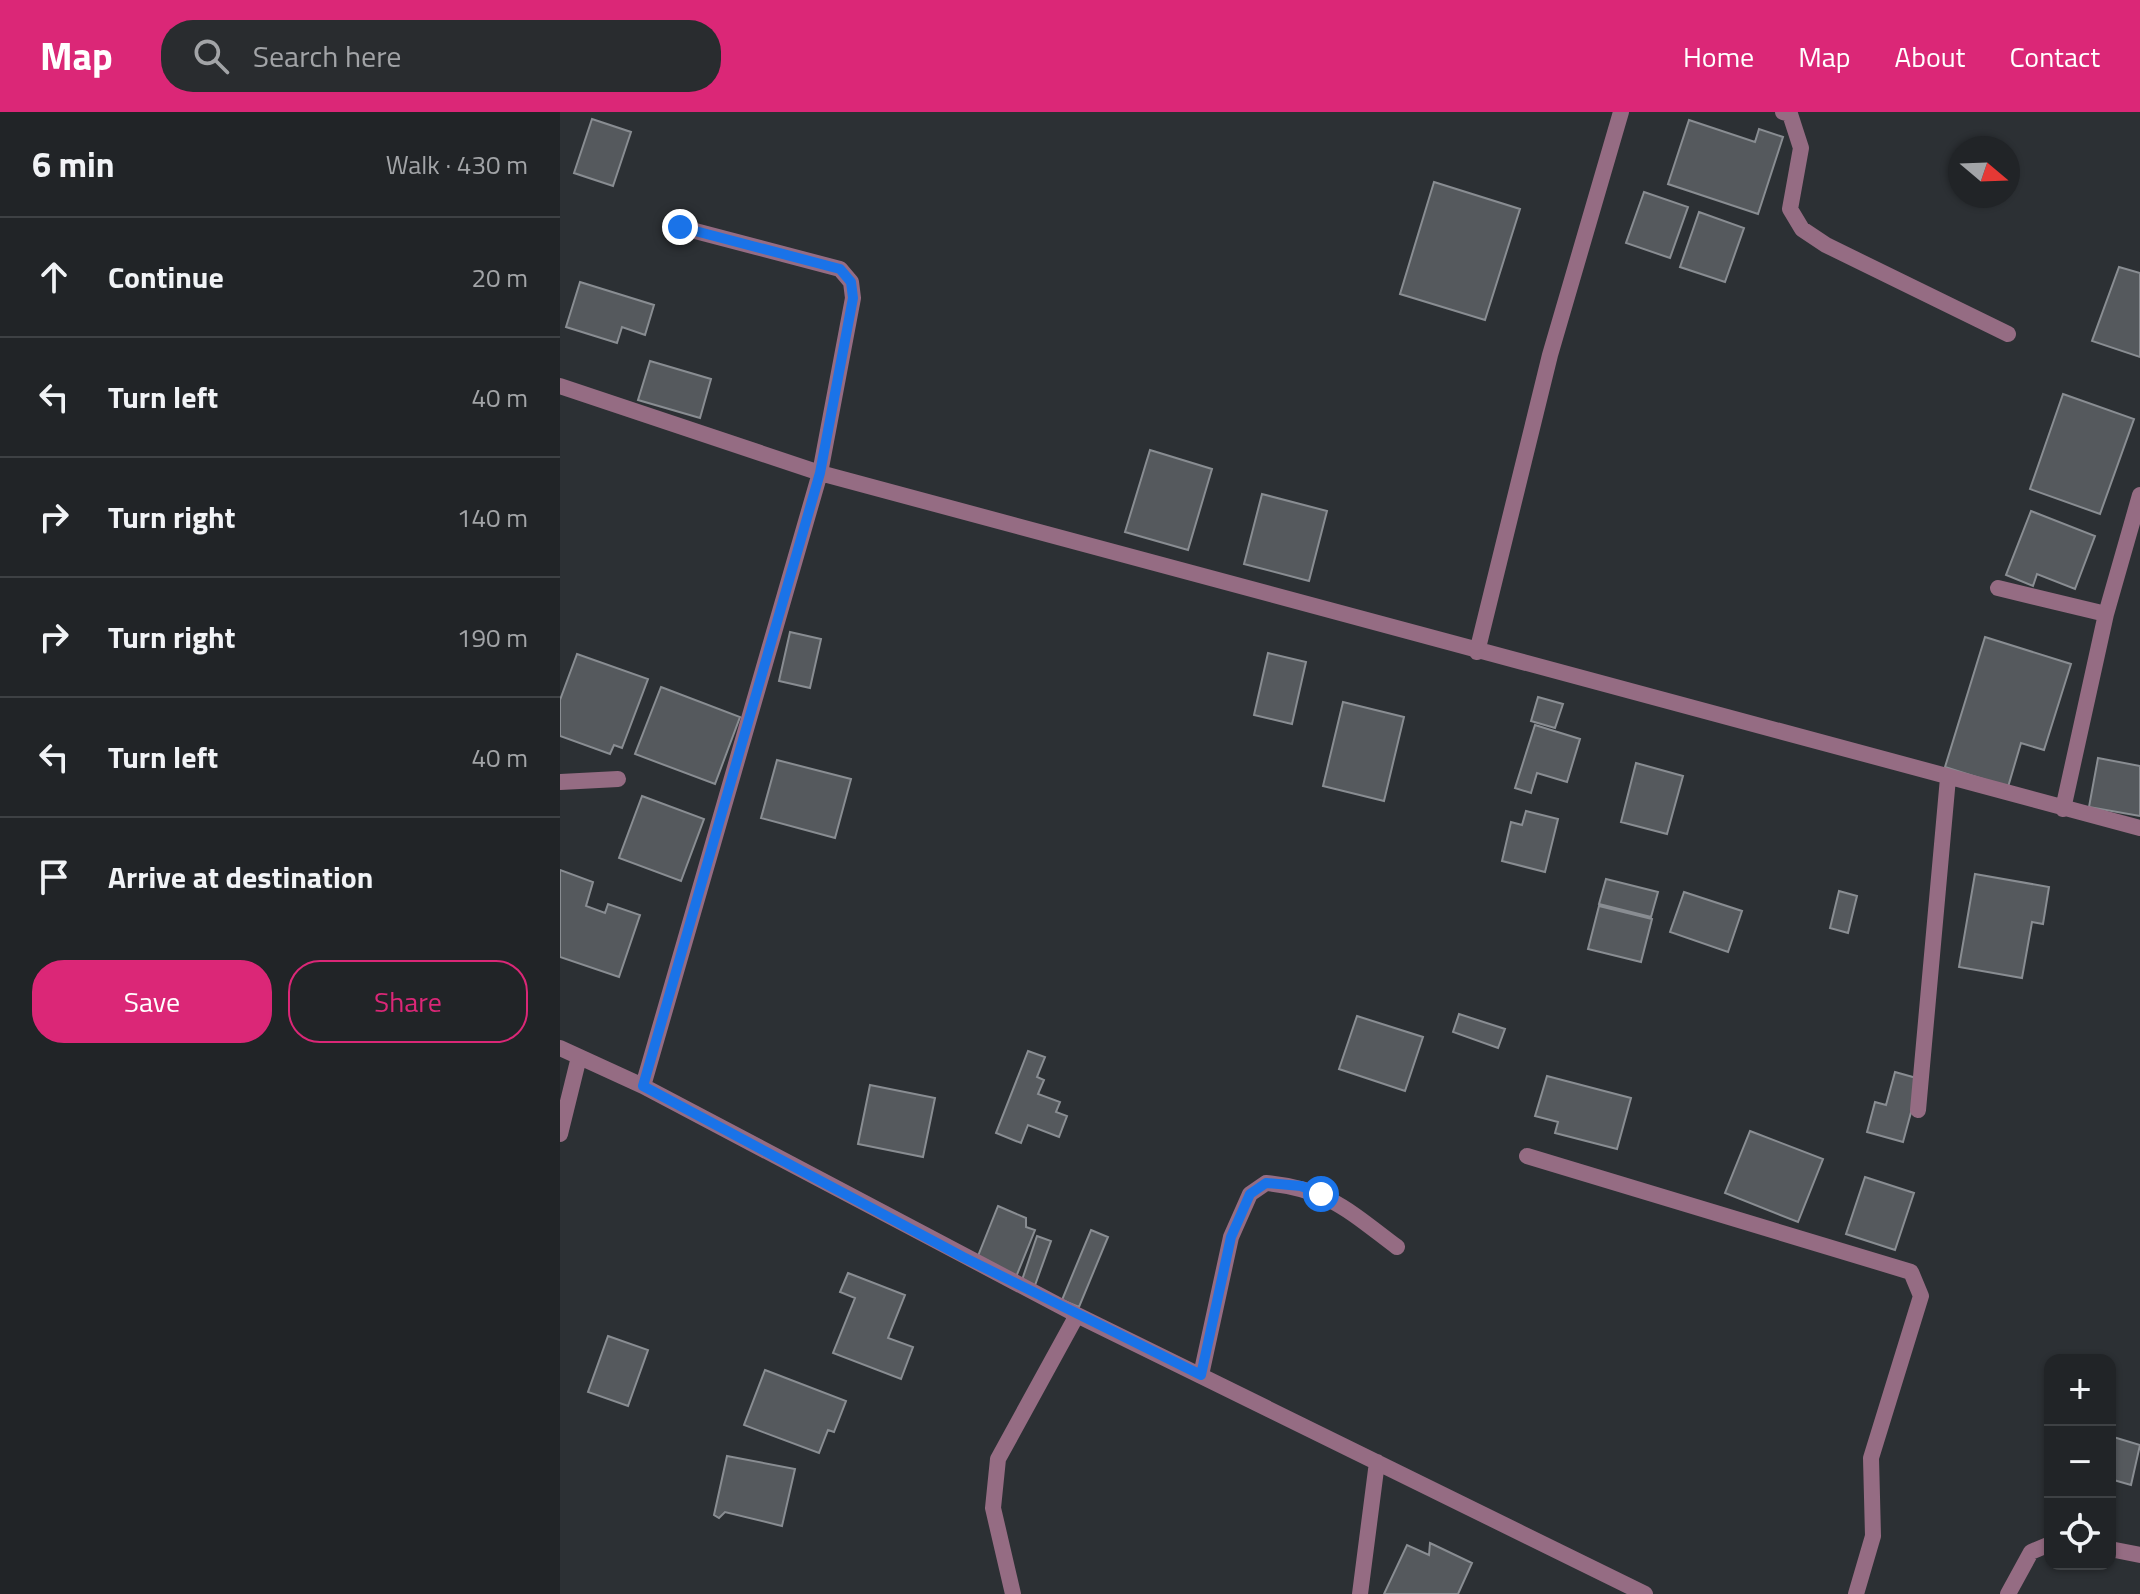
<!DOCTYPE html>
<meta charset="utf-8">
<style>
body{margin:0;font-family:"Titillium Web",sans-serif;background:#292c2f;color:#f1f3f6}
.controls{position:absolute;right:24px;bottom:24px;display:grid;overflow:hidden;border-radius:16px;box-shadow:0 2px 6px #0004}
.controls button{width:72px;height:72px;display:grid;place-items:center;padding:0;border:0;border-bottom:2px solid #3e4144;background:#212427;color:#f1f3f6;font:40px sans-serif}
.compass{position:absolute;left:1388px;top:24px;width:72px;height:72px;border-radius:50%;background:#212427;box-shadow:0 2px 6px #0004;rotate:109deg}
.stop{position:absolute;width:24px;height:24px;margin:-18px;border:6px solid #1a73e8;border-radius:50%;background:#fff}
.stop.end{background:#1a73e8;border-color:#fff;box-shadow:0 2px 8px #0008}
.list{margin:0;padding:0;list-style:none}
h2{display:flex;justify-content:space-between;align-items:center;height:104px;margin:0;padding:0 32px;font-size:34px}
h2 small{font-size:26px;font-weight:400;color:#a2a4a7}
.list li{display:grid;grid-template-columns:52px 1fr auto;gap:24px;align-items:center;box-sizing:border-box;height:120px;padding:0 32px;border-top:2px solid #3e4144}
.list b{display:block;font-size:30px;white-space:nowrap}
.list em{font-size:26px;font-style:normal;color:#a2a4a7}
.actions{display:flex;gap:16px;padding:24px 32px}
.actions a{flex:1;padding:18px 0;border:2px solid #db2777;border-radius:32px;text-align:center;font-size:28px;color:#db2777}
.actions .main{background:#db2777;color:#fff}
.icon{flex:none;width:44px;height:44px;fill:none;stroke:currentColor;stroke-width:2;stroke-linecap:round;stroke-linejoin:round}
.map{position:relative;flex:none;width:1580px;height:1482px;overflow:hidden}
header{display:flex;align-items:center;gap:48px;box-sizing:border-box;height:112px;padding:0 40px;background:#db2777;color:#fff}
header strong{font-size:38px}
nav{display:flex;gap:44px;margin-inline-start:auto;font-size:28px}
.search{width:560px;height:72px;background:#292c2f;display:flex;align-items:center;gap:20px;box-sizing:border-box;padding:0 28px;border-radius:32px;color:#a2a4a7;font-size:30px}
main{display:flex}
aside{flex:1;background:#212427}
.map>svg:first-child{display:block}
</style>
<header>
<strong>Map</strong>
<div class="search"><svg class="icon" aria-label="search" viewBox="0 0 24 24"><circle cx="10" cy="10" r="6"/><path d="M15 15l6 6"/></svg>Search here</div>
<nav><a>Home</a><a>Map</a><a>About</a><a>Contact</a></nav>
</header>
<main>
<aside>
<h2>6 min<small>Walk · 430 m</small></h2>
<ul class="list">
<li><svg class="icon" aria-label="ahead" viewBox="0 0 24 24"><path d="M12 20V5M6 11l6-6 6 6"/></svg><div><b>Continue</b></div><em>20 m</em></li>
<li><svg class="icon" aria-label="left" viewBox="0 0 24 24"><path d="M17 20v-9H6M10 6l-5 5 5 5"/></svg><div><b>Turn left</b></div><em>40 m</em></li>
<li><svg class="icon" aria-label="right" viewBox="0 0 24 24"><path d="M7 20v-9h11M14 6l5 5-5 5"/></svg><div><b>Turn right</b></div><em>140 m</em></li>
<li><svg class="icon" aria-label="right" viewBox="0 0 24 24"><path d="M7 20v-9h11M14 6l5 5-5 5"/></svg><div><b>Turn right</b></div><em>190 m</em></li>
<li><svg class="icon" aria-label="left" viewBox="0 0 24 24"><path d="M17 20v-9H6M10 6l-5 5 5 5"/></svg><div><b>Turn left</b></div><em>40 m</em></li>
<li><svg class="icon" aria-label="arrive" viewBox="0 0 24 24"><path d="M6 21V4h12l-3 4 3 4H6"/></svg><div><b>Arrive at destination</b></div></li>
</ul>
<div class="actions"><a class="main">Save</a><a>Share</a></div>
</aside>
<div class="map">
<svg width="1580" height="1482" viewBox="0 0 1580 1482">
<rect width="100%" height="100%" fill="#2c3034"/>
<path fill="#55595d" stroke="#898d92" stroke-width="2" d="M32,7l39,13 -18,54 -39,-13z
M1129,8l66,22 4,-13 24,8 -25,77 -90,-30z
M874,70l86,27 -35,111 -85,-26z
M1084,80l44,15 -18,51 -44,-15z
M1139,100l45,16 -19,54 -45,-15z
M1559,155l21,6v84l-48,-16z
M20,170l74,23 -9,30 -23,-8 -5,16 -51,-16z
M90,249l61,18 -11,39 -62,-18z
M1503,282l71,25 -34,95 -70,-25z
M590,338l62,19 -24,81 -63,-18z
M702,382l65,17 -18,70 -65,-17z
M1471,399l64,25 -20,53 -38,-15 -4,12 -27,-11z
M230,520l31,7 -11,49 -31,-7z
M1425,525l86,27 -27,86 -23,-7 -13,44 -63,-20z
M708,541l38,9 -14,62 -38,-9z
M17,542l71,25 -26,69 -8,-3 -4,9 -50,-18v-36z
M101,575l79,30 -25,67 -80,-30z
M978,585l25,7 -8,24 -24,-7z
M783,590l61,15 -20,84 -61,-15z
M975,613l45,14 -13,43 -30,-9 -6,20 -16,-5z
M1538,646l42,8v50l-51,-9z
M217,648l74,19 -16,59 -74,-20z
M1076,651l47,13 -16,58 -46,-12z
M82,684l62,23 -23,62 -62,-23z
M966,699l32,8 -13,53 -43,-11 9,-39 11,3z
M0,758l33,12 -7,24 19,7 3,-9 32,11 -21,62 -59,-20z
M1415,762l74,13 -6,37 -11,-2 -10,56 -63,-11z
M1046,767l52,13 -7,25 -52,-13z
M1279,779l18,5 -9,37 -18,-5z
M1124,780l58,19 -14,41 -58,-20z
M1039,794l53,13 -11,43 -53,-13z
M899,902l46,15 -7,19 -45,-16z
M797,904l66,21 -18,54 -66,-22z
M468,939l17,6 -8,20 7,3 -6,14 22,8 -4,10 11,4 -8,21 -31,-12 -7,18 -25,-10z
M1335,960l25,7 -17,63 -36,-10 8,-30 11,3z
M987,964l84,22 -14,51 -62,-16 3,-11 -23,-6z
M310,973l65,13 -12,59 -65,-13z
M1190,1019l73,28 -25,63 -73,-29z
M1305,1065l49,16 -19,57 -49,-16z
M438,1094l28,12v9l9,3 -19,47 -40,-16z
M531,1118l17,7 -29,70 -17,-7z
M477,1124l14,5 -17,47 -13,-5z
M288,1161l57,22 -17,43 25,9 -12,32 -68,-26 22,-55 -15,-6z
M48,1224l40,14 -20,56 -40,-14z
M205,1258l81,31 -12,31 -6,-2 -9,23 -75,-28z
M1550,1324l30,9 -9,40 -21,-6z
M167,1344l68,13 -13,57 -57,-14 -6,6 -5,-3z
M870,1431l42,20 -14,31h-74l23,-49 22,10z"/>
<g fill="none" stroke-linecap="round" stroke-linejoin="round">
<path stroke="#956c83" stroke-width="16" d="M1223,0l7,2 11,34 -11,61 12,20 24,16 182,89
M0,274l260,87 1320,355
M1438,476l108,26
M917,540l73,-297 71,-243
M0,670l58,-3
M1503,697l43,-195 34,-119
M0,936l83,38 434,229 568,279
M83,974l177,-613 33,-175 -2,-16 -11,-13 -160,-42
M1358,998l30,-332
M0,1022l19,-77
M967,1044l384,116 10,24 -50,162 2,78 -17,58
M641,1263l30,-138 19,-43 16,-11c62,6 83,28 131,64
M1550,1437l30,6
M453,1482l-20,-86 5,-49 79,-144
M800,1482l17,-132
M1448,1482l23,-42 19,-8"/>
</g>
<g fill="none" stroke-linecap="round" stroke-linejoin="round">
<path stroke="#1a73e8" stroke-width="10" d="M120,115l160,42 11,13 2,16 -33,175 -177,613 320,171 238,118 30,-138 19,-43 16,-11 35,3 20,8"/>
</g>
</svg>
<div class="controls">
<button>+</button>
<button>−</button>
<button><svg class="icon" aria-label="locate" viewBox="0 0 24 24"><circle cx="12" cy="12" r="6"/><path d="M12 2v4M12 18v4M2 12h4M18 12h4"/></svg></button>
</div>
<svg class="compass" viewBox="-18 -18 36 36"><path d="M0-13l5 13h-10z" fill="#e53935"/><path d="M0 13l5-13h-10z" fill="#a2a4a7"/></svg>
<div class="stop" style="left:761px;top:1082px"></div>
<div class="stop end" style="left:120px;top:115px"></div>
</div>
</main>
